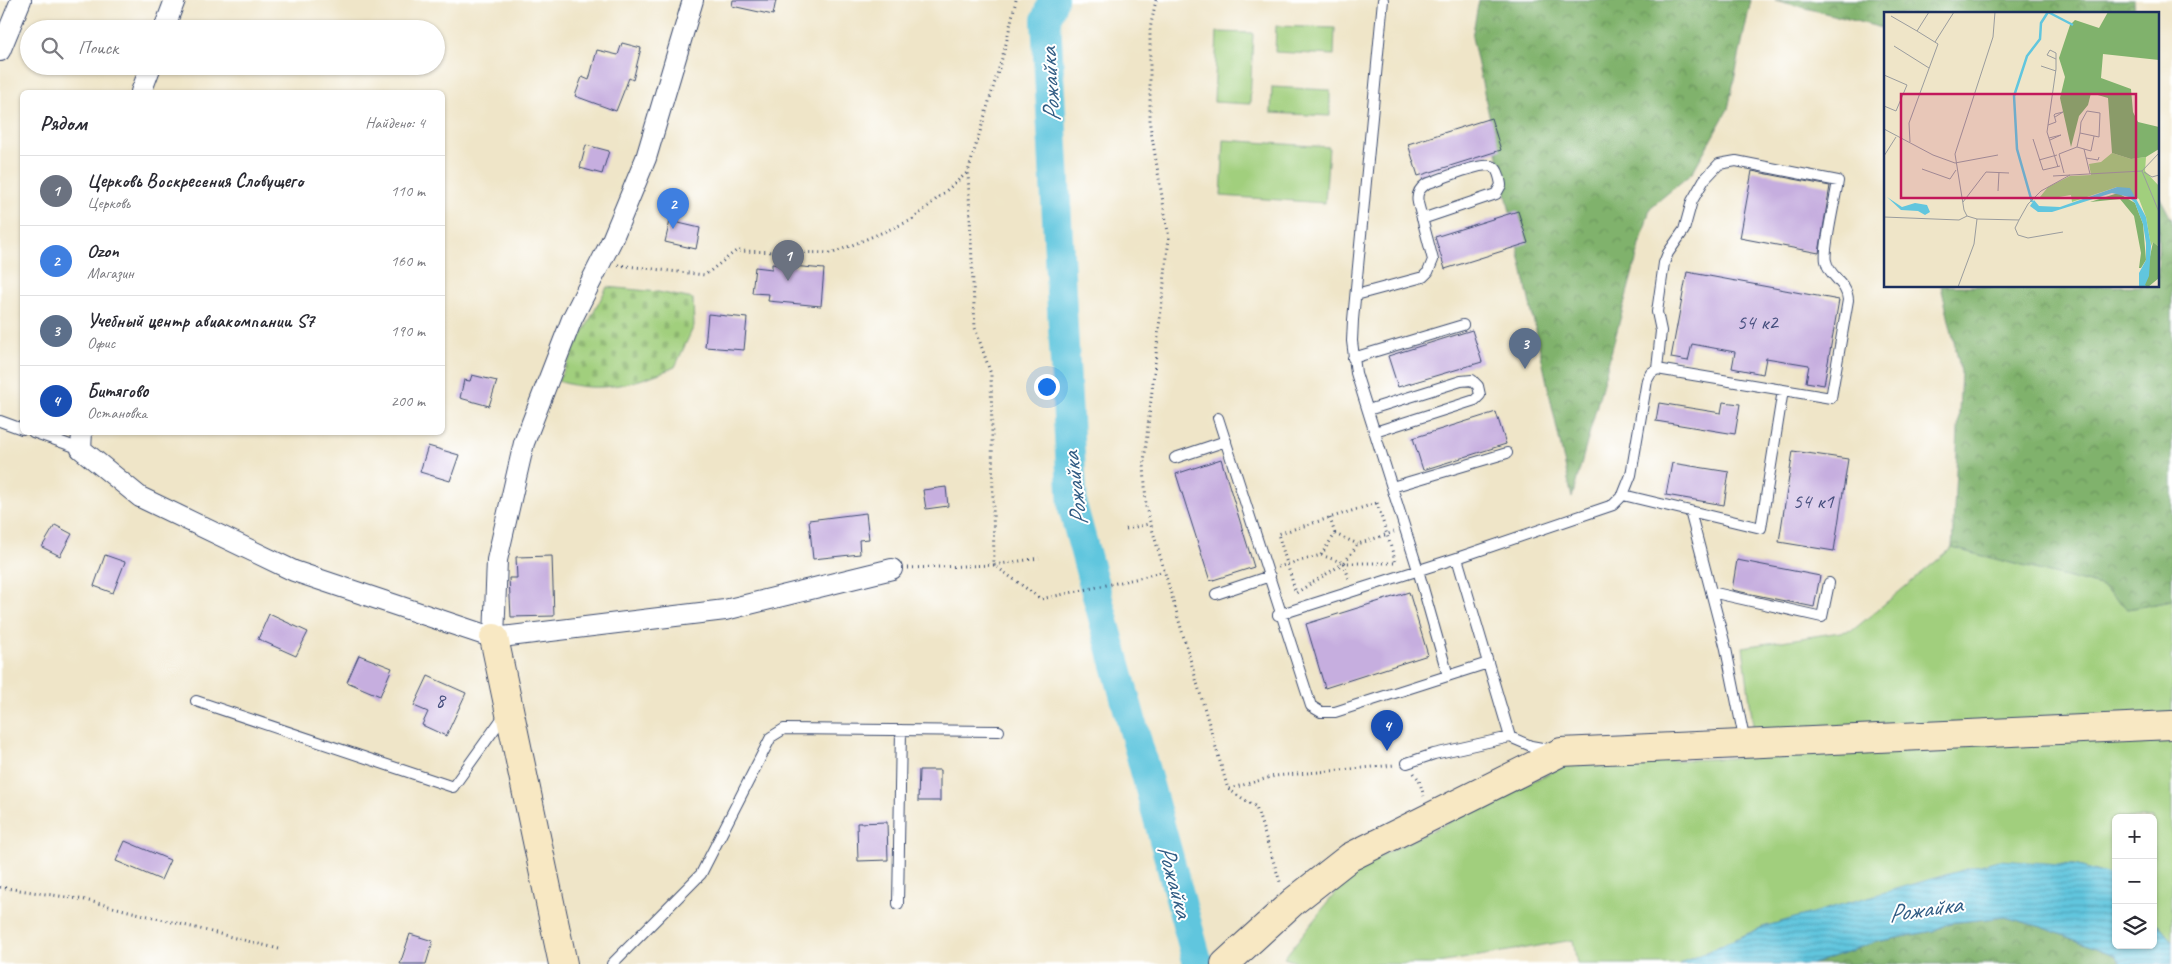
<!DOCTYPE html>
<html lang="ru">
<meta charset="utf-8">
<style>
body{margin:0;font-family:Caveat,sans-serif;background:#f2f2f3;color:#2b2b33}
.controls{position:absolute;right:15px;bottom:15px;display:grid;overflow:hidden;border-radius:8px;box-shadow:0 1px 4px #0004}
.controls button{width:45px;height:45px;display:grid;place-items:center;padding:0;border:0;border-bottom:1px solid #e1e1e2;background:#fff;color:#2b2b33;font:25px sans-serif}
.you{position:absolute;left:1046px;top:386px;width:18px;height:18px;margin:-12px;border:4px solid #fff;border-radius:50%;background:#1a73e8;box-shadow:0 0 0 8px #1a73e833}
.badge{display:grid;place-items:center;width:32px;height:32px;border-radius:50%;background:#1f6fb2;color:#fff;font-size:16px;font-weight:700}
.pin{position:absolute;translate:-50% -41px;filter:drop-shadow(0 1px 2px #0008)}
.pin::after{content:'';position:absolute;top:26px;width:18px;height:15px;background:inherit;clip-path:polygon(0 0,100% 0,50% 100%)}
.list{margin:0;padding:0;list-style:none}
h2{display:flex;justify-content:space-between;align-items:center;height:65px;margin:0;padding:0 20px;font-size:21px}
h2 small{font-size:16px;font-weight:400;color:#7c7c81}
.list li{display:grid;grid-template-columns:32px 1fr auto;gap:15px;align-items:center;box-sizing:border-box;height:70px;padding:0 20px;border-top:1px solid #e1e1e2}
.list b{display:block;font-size:19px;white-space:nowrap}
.list p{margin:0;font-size:16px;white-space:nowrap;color:#7c7c81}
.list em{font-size:16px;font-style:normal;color:#7c7c81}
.icon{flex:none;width:28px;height:28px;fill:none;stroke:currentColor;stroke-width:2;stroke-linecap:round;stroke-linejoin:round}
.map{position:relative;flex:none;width:2172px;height:964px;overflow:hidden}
.search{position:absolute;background:#fff;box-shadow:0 1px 4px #0004;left:20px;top:20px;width:425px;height:55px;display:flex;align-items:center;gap:12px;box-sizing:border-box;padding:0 18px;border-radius:28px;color:#7c7c81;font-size:19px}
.panel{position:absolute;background:#fff;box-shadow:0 1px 4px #0004;left:20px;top:90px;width:425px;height:345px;border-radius:8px}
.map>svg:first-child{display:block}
</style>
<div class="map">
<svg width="2172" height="964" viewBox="0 0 2172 964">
<defs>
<pattern id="forest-crowns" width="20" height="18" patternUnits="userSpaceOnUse" patternTransform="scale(1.25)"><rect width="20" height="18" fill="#80b26c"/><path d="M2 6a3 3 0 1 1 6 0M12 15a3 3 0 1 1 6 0" fill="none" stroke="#68915c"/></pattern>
<pattern id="cemetery-stones" width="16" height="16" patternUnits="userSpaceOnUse" patternTransform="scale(1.25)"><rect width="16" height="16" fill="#a1cf7d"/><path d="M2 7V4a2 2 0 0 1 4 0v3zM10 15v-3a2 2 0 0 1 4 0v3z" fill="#8ab26e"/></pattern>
<pattern id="water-rules" width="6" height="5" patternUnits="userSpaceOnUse" patternTransform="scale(1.25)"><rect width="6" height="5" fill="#61c6de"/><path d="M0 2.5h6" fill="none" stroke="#4fa1b7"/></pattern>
</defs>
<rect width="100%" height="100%" fill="#fff"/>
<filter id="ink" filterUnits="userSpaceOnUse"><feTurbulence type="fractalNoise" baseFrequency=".02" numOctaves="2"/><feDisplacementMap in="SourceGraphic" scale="10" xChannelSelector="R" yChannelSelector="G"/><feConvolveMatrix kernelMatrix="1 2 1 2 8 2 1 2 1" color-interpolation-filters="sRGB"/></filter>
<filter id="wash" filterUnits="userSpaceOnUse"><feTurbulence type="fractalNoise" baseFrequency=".0096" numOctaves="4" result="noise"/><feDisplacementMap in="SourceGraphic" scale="20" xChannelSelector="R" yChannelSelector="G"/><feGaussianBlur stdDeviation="1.12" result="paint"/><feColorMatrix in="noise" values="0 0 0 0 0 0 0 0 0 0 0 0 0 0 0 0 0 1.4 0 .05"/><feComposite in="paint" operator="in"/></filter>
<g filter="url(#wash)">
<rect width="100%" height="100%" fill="#efe5c8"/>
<path fill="#a1cf7d" stroke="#5e7f6e" d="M1276,26l59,2 -1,27 -59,-3z
M1217,32l36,1 -3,71 -36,-2z
M1272,87l58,3v26l-59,-3z
M1224,140l105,7 -4,56 -104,-7z
M1952,548l149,38 27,23 44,-8v340l-19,-22v-101h-37v59l-41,-12 -217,37 -95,25 -84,37h-102l-4,-24 -141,24h-130l-18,-6 71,-90 211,-103 191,-8 -14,-110 110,-17z"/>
<path fill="url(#forest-crowns)" stroke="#4e7065" d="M1479,0h272l-23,109 -36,64 -42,35 -78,290 -100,-461z
M1775,0h359l1,14h-249v15z
M2158,194l14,26v381l-44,8 -27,-23 -149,-38 9,-176 -20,-86h217z
M2005,917l37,10 72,28 8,9h-310l64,-22 57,-11 16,-8z"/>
<path fill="url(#cemetery-stones)" stroke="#5e7f6e" d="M607,287l51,5 35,7 1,27 -19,41c-39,16 -75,28 -117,14z"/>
<path fill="url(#water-rules)" stroke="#3e7a9e" d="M1998,860l77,5 41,12v68h37v-26l19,22v23h-50l-8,-9 -72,-28 -37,-10 -56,6 -16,8 -57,11 -64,22h-133l84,-37z"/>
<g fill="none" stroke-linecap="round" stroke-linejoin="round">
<path stroke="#61c6de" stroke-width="30" d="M1053,0l-7,20 27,488 125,456"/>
</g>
<g id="blocks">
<path fill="#c6aedf" d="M733,0h43l-3,15 -41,-9z
M622,43l19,5 -8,32 -4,-2 -13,33 -41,-15 7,-19 7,3 8,-30 21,5z
M1491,118l10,32 -83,26 -10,-32z
M586,145l23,6 -7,23 -22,-6z
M1752,171l78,15 -11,67 -79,-15z
M1518,211l10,32 -83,26 -10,-32z
M670,221l30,7 -4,21 -31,-7z
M772,264l52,5 -3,37 -53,-5 1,-7 -17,-1 3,-26 17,2z
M1687,272l152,28 -15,85 -18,-3 3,-17 -43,-7 -3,16 -31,-6 3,-16 -43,-8 -4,17 -17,-3z
M708,314l39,4 -3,32 -39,-3z
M1472,330l10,32 -84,25 -10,-31z
M472,375l25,6 -8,25 -29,-8 4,-18 6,1z
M1723,402l17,2 -5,30 -79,-13 3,-18 62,10z
M1496,412l10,32 -83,26 -10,-32z
M428,446l31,9 -9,26 -30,-9z
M1793,451l55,8 -14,92 -55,-9z
M1221,459l33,108 -44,14 -34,-107z
M1672,463l57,9 -5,33 -58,-10z
M946,487l2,19 -22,3 -3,-19z
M866,513l3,26 -10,1 1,14 -47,5 -4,-39z
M55,525l17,9 -12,22 -18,-9z
M105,555l20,7 -12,31 -19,-7z
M552,556l2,60 -43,1 -2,-39h8l-1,-21z
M1737,560l83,16 -6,31 -82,-17z
M1409,592l19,63 -103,33 -19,-64z
M269,614l39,18 -12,24 -38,-17z
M359,655l33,13 -12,28 -33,-14z
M428,676l38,17 -20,43 -24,-11 6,-13 -14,-6z
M919,770h21v31h-22z
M887,822l1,38 -30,1 -1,-38z
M125,841l45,19 -9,20 -45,-19z
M410,934l23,7 -7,23h-26z"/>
</g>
</g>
<g filter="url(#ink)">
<use href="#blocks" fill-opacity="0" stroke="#3b4a6e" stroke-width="1"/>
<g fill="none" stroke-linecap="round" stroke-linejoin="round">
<g stroke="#3b4a6e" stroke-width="12">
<path id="lane" d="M1383,0l-30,320 -1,21 4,32 62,197 30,106
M1356,295l67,-18 5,-5 5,-12 -15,-57c-2,-9 1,-14 8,-19 13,-4 58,-24 68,-17 5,4 6,12 7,18l-5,9 -74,25
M1353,358l110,-33
M1368,410l93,-29 11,-1 6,6 2,9 -5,5 -100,32
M1218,418l93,288 10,6h14l153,-49
M0,421l22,8
M33,432l48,17
M1175,458l51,-17
M1392,487l115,-34
M1623,495l138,33 22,-138
M1690,511l36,138 19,94
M1711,592l111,25 7,-34
M1216,594l54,-18
M1278,615l179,-57
M196,701l257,86 53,-74
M1510,737l-53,-179 156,-53 10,-10 8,-20 16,-95 4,-7 6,-4 174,29 17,-98c-1,-18 -19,-23 -22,-39 -3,-10 10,-66 12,-80l-102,-20 -17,3 -15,16 -12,21 -8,29 -16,23 -4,10 -7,49 4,19 -4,38
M1407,763l27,-9 76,-17 21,9 22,4
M898,904l3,-174
M612,964l89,-90 70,-137 13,-8 215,2"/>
</g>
<g stroke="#3b4a6e" stroke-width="22">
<path id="street" d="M164,29l11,-29
M0,51l21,-51
M141,92l10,-26
M82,432l-1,17 59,48 154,74 200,67 231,-28 167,-41
M494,638l3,-78 27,-117 48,-124 40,-79 34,-82 47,-158"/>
</g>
<g stroke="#3b4a6e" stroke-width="30">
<path id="secondary" d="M494,638l69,326
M1225,964l69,-63 56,-44 211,-105 611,-27"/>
</g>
<path stroke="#3b4a6e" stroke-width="3" stroke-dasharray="1 4" stroke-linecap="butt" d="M1016,0l-11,48 -37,124 7,156 16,46 3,191 45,-7
M1156,0l-6,29v96l19,113 -25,224 2,46 82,281 28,18 25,78
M618,265l87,10 31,-24 97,2 79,-33 56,-48
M1377,503l19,60h-52l-48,30 -18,-59z
M1330,518l5,16
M1126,529l23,-5
M1321,555l14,-21 23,10
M1344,563l5,16
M1278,567l43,-12 23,8 14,-19 36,-12
M908,568l86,-3 47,34 94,-20 29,-8
M1414,773l5,7 5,16
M1229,789l46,-13 120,-11
M0,887l85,13 194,49"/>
<use href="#lane" stroke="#fff" stroke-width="10"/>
<use href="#street" stroke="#fff" stroke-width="20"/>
<use href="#secondary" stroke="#f8e8c3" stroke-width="28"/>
</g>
</g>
<g text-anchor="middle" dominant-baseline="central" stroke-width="4" stroke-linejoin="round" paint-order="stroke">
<g font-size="21" fill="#464f7e">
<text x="1757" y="322">54 к2</text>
<text x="1813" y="501">54 к1</text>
<text x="440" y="700">8</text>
</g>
<g font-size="25" font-style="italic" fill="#305c84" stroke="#fff">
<text transform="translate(1050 85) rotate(-93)">Рожайка</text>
<text transform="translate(1075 489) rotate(-97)">Рожайка</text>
<text transform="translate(1175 881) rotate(75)">Рожайка</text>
<text transform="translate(1925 909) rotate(-8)">Рожайка</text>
</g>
</g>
<g transform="translate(1884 12)">
<rect width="275" height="275" fill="#efe5c8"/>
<path d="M228,141l19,6 15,-2 -1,14 14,15v61l-6,-5 -2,4 -5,-29 -7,-18 -22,-12 -45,15 -1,-7 -24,4 -7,-2 8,-10 22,-11 21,-1 -2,-11 12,-2z" fill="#a1cf7d"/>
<path d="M224,0h51v48l-56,-6 -2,24 30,11 2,23 5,10 21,5v22l-13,8 -15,2 -19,-6 -4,-55 -17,-5 -3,12 -9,11 -8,31 -11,-49 5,-21 -6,-19 11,-33 5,-5 24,8zM234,181l17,10 8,21 3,36 -5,8h-2l2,-15 -7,-37 -14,-17 -30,3zM269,230l6,5v31l-11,9 -4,-1z" fill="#80b26c"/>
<path d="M233,175l13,1 16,29 5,29 -2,30 -4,9 3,2h-9v-14l7,-13v-17l-3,-19 -8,-21 -6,-6 -17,-4 -60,19h-14l-8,-6 4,-6 5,6 21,1zM3,185l15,10 13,-4 12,2 3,7 -5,3 -7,-4 -17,-1z" fill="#61c6de"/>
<path fill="none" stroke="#61c6de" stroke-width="2.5" d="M164,0l25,13M148,190l-15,-53 -3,-53 13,-40 13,-17 1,-16 7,-11"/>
<path fill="none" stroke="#9a9c9e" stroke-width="1" d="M111,0l-2,25 -38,117 9,56 3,6 10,3 42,1 9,-16 13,-13 29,-16M7,4l26,15M51,30l19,-30M10,34l35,22M172,47l-9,-4 3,-5 6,3v16l-9,63 11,35M157,54l15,5M0,63l23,10 -11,26 -12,-5M164,113l8,-3 -2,-7 1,-1 8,-2 -8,5M0,117l49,26 22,8 43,-8M165,126l12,-3 -11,5M149,127l10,31 17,-4M26,130l-1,-19 29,-79 -21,-13 12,-19M193,135l14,4 3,-15M200,137l6,25M0,144l12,-19M202,146l12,2 1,-3M155,148l18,-5M38,157l28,10 6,-9M258,159l17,41M260,160l8,5 7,-2M180,161l-5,-19 18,-7 3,-14 19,4 1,-24 -13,-2 -6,11 -1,11M169,164l89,-5 17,-18M114,179l1,-19M79,190l23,-30 23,1M0,205l75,3 8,-4M135,208l-4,8 3,7 10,3 35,-6M74,275l16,-43 3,-25"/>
<path fill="#c2185b" fill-opacity="0.15" stroke="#c2185b" stroke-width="2.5" d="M17,82h235v104h-235z"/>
<rect width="275" height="275" fill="none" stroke="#1b2f5e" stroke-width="2.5"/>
</g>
</svg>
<div class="controls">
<button>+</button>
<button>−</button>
<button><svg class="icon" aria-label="layers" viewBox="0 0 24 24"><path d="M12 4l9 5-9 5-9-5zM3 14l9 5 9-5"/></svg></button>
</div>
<div class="you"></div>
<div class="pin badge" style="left:788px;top:281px;background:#6b7280">1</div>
<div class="pin badge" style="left:673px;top:229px;background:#3f7fe0">2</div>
<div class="pin badge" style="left:1525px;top:369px;background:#5c6f8a">3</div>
<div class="pin badge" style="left:1387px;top:751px;background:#1a4fb4">4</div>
<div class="search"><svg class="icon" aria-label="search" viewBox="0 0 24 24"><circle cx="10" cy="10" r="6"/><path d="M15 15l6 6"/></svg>Поиск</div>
<section class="panel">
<h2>Рядом<small>Найдено: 4</small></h2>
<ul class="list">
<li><span class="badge" style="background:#6b7280">1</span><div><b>Церковь Воскресения Словущего</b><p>Церковь</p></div><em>110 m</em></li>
<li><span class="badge" style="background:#3f7fe0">2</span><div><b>Ozon</b><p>Магазин</p></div><em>160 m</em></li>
<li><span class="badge" style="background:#5c6f8a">3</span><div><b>Учебный центр авиакомпании S7</b><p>Офис</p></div><em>190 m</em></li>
<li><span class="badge" style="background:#1a4fb4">4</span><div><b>Битягово</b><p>Остановка</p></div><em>200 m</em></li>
</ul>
</section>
</div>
